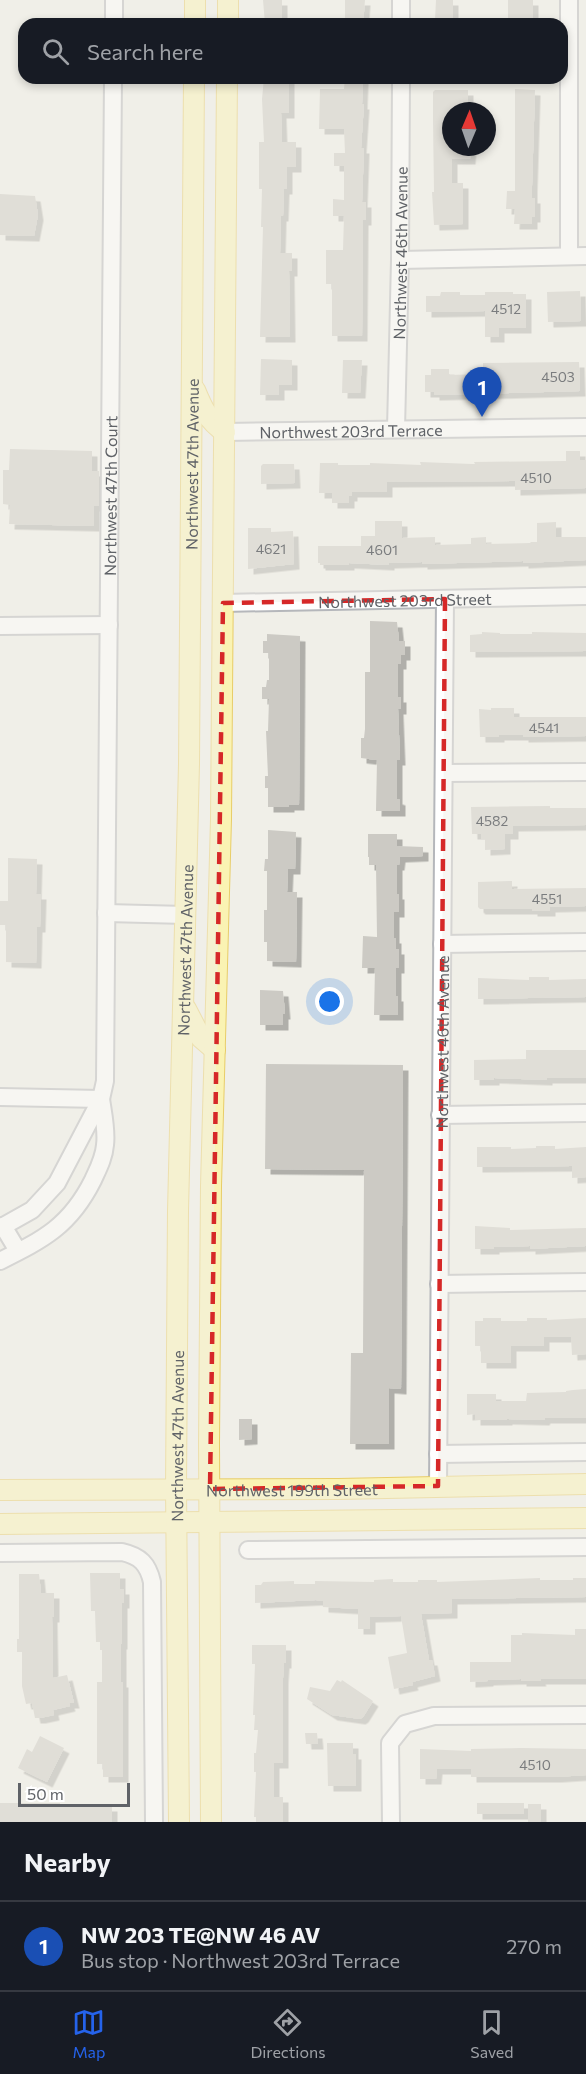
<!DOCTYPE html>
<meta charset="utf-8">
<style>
body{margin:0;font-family:Commissioner,sans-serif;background:#20242c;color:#f1f3f6}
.compass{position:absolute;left:442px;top:102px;width:54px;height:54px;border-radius:50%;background:#171b24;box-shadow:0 3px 9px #0003;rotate:2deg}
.scale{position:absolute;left:18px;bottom:15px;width:112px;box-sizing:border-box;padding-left:6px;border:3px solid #5f6267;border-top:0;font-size:16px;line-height:21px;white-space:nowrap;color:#5f6267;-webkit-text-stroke:4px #fff;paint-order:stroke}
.you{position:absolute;left:330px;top:1002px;width:21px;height:21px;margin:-15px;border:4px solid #fff;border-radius:50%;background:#1a73e8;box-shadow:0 0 0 9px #1a73e833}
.badge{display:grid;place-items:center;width:39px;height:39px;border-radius:50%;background:#2563eb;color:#fff;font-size:20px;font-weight:700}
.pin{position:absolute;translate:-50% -50px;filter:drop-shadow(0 2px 3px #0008)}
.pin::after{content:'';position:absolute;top:32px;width:21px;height:18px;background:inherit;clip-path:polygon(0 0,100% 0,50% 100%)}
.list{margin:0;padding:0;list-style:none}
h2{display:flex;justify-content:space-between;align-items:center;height:78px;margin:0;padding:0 24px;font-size:26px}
h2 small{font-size:20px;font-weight:400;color:#9ea1a6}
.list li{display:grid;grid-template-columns:39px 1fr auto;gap:18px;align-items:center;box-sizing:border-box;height:90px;padding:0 24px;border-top:2px solid #363941}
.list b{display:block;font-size:22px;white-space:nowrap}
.list p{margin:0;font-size:20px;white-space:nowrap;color:#9ea1a6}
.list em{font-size:20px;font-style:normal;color:#9ea1a6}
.icon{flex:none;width:33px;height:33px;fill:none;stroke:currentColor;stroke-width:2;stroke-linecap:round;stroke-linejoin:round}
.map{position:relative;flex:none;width:586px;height:1822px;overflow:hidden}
.search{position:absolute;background:#171b24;box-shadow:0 3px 9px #0003;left:18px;right:18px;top:18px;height:66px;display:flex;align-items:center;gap:15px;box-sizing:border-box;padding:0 21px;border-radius:18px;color:#9ea1a6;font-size:22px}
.sheet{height:168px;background:#171b24}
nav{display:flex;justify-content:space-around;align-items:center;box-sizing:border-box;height:84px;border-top:2px solid #363941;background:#171b24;font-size:16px;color:#9ea1a6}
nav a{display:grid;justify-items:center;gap:3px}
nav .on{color:#2563eb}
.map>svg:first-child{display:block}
</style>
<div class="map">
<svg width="586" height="1822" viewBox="0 0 586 1822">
<defs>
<filter id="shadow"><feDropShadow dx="5.5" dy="5.5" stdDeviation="0" flood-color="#0004"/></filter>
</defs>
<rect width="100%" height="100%" fill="#f0efe8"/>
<path fill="#cccac4" filter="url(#shadow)" d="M263,0h19v24h-17z
M345,0h20l-2,24h-18z
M436,0h17v21l-18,-1z
M508,0h25v20h-25z
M264,78h25v35h-8l1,29h14v25h-9v22h-3l-1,27h-2l-1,37h12v18h-3l1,66h-30l3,-110h-2l1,-38h-3v-47h5l-2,-43z
M345,78h18l-1,26h2l-3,44h3l-2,54h4v18h-3l-1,116h-30v-52h-6v-34h17l1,-34h-11v-17l11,1v-34h-10v-13h11l-1,-24h-25l1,-40h24z
M515,89l20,1 -3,96v12h3v19h-3v7h-18l1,-15h-9l1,-18h8z
M435,90h33v21h-17v36h20l-1,12h-18v24h11v41l-29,1 -2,-33h2l-1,-71v-29z
M0,194l35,2 3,19 -4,21 -34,-1z
M580,291l1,30 -33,1 -1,-30z
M441,292h19v3h25v-3h28v2h13v34h-27v9h-14v-26l-59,1v-16h14z
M261,359l31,1v25h-13v10h-19z
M343,360h19l-2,33h-18z
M579,362l1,29 -146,4v-3h-9v-17h6v-6h18v6l34,-1v-11z
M10,449l82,2v20h7v35h-5v20l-85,-2 1,-19 -7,-1v-34h6z
M566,451h14v9h6v28l-71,2v-9l-128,1v10h-35v4h-3v7h-17v-10h-13l1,-30h18v2h32v-2l51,2 -1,-3 52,2h3l-1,-2 92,-1z
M263,464h31l1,19 -34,1v-18z
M375,521h27v17l33,-1v8l36,-1v-6l15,-1v7l45,-1 -1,-1h7v-19l19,-1v15h30v23l-63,3v-2l-101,3v-2l-33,1v2l-40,-2v2h-29v-2h-2v-17h43v-10h14z
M248,528h23v4l22,-1 1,33 -46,5z
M370,621l27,1 2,19h6v14h-4v9h-3v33h3v12h-3l2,51h-3v39l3,1v11h-24l1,-51 -16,-2v-20h3l1,-9v-57h5z
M482,632l18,1v1h32v-2l54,1v18l-116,1v-17l12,-1z
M267,634l33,2 -1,169h-10v2h-21v-19h-3v-12h3l-2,-45h2l1,-32h-7v-12h4l1,-7h2v-27h-6v-12h4z
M491,708h23v9h72v19l-63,1v-2h-24v2h-19l-1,-28 12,1z
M550,806v2h36v17l-73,1v8h-8v15l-20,1v-11h-4v-5h-9l-1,-27z
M268,830l28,2 -1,37h-7l-1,23h10l-1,70 -29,-1v-19h-3v-32h3v-39h-3l1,-12h3z
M368,834h29v12l26,1v9l-23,1 -1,8h-2v29h2v18h-5v26h2v11h3v19h-3v28h2v19h-24l1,-47h-13l1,-32 14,1 -1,-72h-7v-8h-1z
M8,858l29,1 -1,35h5l-1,33h-3l-1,36 -30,-1v-37h-6v-24h8z
M512,881v8l74,-1v18l-36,1v4h-18v-2h-52l-2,-2v-25z
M529,977h20v3l37,-1v18l-108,2v-21l51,2z
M260,990l23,1 2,23h-2v11h-23z
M526,1050h60v28h-39v2l-53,-2v2h-20v-20l52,-1z
M266,1064l137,1 -2,324 -12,-1v56h-39l1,-91h12l1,-183 -99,-1z
M536,1146h19v3l31,-2v30l-14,1v-12l-95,1v-20h34v2l25,-1z
M475,1226l35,2v2l76,-2v18l-56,3v-3l-36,1v2h-19z
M483,1318h18v3h26v-3h20v2l39,-2v36l-14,1 -1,-18h-27v9h-33v17h-30v-17h-6v-25h8z
M586,1389v29h-41l-1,2 -37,-1v1h-32v-6l-8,1v-21h29v7h30l1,-8 39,-1v-1l7,-1z
M239,1419h13v20l-13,1z
M90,1573h30v16h4v14h-2v41h-1v38h2v95h-20v-13h-6v-82h5v-32h-2v-8h-4l-1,-31h-4z
M19,1574h20l2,19h13v24h-2l1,61 14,-3 7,28h-5l1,3 -17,4 1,5 -14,3h-5l-3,-15 -6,1 -4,-18v-34h-5v-13h2z
M540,1578v2h33v-2h13v19l-134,2v14l-31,1 8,46h3l3,16 -23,6 1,3 -19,4 -6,-32 19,-4 -6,-37 -31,1v12h-12v-20l-35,-2v-6l-7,-1 -61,3v-18h6l2,-3 31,-1v3h21v-3l59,1v-2l19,-1v3h25v-2h19v2z
M575,1629h11v50h-46l1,2h-20v-2l-33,1v1l-18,1v-20h41v-27h11v-2l53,2z
M252,1645h34v18h-2l-1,15v85h-9v34h9v25h-27v-5h-2l2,-45h-2v-19h2l2,-23h-4l1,-15h-2l2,-51h-3z
M337,1680l4,2 1,-2 31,21 -10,16 -3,2 -28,-4 -25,-16 3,-12 20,4z
M305,1733h12l1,11h-12z
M40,1736l24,12 -17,34 -29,-14 9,-19 5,3z
M327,1743h26v11h3v32h-28z
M521,1748l65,1v26l-30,2h-85v-8h-34l-1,10h-16v-30l51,2v-2z
M0,1803h60v3h52v16h-112z
M477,1803h47v11h-47z
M528,1804h13v18h-13z"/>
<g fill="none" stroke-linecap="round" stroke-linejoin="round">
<g stroke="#b5b7bb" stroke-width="20">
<g id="minor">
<path d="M114,24v-24"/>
<path d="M401,24v-24"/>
<path d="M569,256v-256"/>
<path d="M400,260l186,-4"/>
<path id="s1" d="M396,429l4,-169 1,-182"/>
<path id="s2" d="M225,432l361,-5"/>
<path id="s3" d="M223,603l363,-7"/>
<path d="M0,626l109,-1"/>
<path d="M444,773l142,-1"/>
<path d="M106,913l80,2"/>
<path d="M442,944l144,-2"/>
<path d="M0,1097l101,2"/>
<path d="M440,1115l146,-2"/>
<path d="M3,1226l15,25"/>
<path id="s4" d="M0,1228l32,-18 25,-27 44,-84 4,-18 8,-1003"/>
<path d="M0,1261c44,-22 70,-35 93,-81 5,-11 11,-22 12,-35 2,-14 -2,-32 -4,-46"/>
<path d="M439,1284l147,-2"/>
<path d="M438,1454l148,-2"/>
<path id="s5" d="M438,1486l7,-887"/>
<path d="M248,1550l338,-3"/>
<path d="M0,1553l122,-1c18,4 26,12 30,30l2,240"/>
<path d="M391,1822l-1,-79 15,-19 29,-8 152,-1"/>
</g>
</g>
<g stroke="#e8cd68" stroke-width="22">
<g id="major">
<path d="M195,24v-24"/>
<path d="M228,24v-24"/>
<path d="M195,390c7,17 13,31 30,42"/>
<path d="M186,1009l15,29 14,12"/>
<path id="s6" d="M0,1490l338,-1 248,-5"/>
<path d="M0,1524l586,-6"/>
<path id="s7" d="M179,1822l-3,-334 2,-277 11,-447 5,-686"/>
<path d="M211,1822l-2,-378 2,-258 10,-367 6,-741"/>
</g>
</g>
<use href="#minor" stroke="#fff" stroke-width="16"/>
<use href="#major" stroke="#faf3b3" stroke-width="20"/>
</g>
<path d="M0 0H586V1822H0ZM445,599l-7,887 -228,3 13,-886z" fill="#f0efe8" fill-opacity=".55" fill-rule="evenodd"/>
<path fill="none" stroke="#d62828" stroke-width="4.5" stroke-dasharray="12 8" stroke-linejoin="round" d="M445,599l-7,887 -228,3 13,-886z"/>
<g text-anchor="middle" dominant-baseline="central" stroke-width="6" stroke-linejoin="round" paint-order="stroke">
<g font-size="14" fill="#7a7c7e">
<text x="506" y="308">4512</text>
<text x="558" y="376">4503</text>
<text x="536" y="477">4510</text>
<text x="271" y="548">4621</text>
<text x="382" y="549">4601</text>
<text x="544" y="727">4541</text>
<text x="492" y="820">4582</text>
<text x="547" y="898">4551</text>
<text x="535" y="1764">4510</text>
</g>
<g font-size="16" fill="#5f6267" stroke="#fff">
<text stroke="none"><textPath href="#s1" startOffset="176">Northwest 46th Avenue</textPath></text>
<text stroke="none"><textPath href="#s2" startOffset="126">Northwest 203rd Terrace</textPath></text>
<text stroke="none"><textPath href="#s7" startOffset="1358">Northwest 47th Avenue</textPath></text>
<text stroke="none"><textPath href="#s4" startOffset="772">Northwest 47th Court</textPath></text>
<text stroke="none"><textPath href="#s3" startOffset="182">Northwest 203rd Street</textPath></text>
<text stroke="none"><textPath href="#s7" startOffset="872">Northwest 47th Avenue</textPath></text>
<text stroke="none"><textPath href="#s5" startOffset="444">Northwest 46th Avenue</textPath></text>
<text stroke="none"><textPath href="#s7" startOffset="386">Northwest 47th Avenue</textPath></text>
<text stroke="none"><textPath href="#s6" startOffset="292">Northwest 199th Street</textPath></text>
</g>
</g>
</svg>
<svg class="compass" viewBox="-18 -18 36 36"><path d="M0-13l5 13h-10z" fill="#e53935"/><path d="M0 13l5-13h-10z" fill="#9ea1a6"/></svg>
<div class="scale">50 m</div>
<div class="you"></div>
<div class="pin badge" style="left:482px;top:417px;background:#1a4fb4">1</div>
<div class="search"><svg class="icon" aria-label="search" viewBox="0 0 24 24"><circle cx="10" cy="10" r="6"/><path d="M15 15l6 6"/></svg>Search here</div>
</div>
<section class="sheet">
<h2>Nearby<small></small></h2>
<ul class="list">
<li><span class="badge" style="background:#1a4fb4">1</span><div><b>NW 203 TE@NW 46 AV</b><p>Bus stop · Northwest 203rd Terrace</p></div><em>270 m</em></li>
</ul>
</section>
<nav>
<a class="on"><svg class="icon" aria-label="map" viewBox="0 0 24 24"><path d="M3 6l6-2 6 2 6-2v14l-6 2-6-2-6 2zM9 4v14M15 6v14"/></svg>Map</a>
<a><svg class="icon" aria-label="directions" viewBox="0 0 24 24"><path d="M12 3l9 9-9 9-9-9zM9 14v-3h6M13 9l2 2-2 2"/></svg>Directions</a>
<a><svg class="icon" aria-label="saved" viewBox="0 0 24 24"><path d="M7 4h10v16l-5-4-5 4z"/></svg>Saved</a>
</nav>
